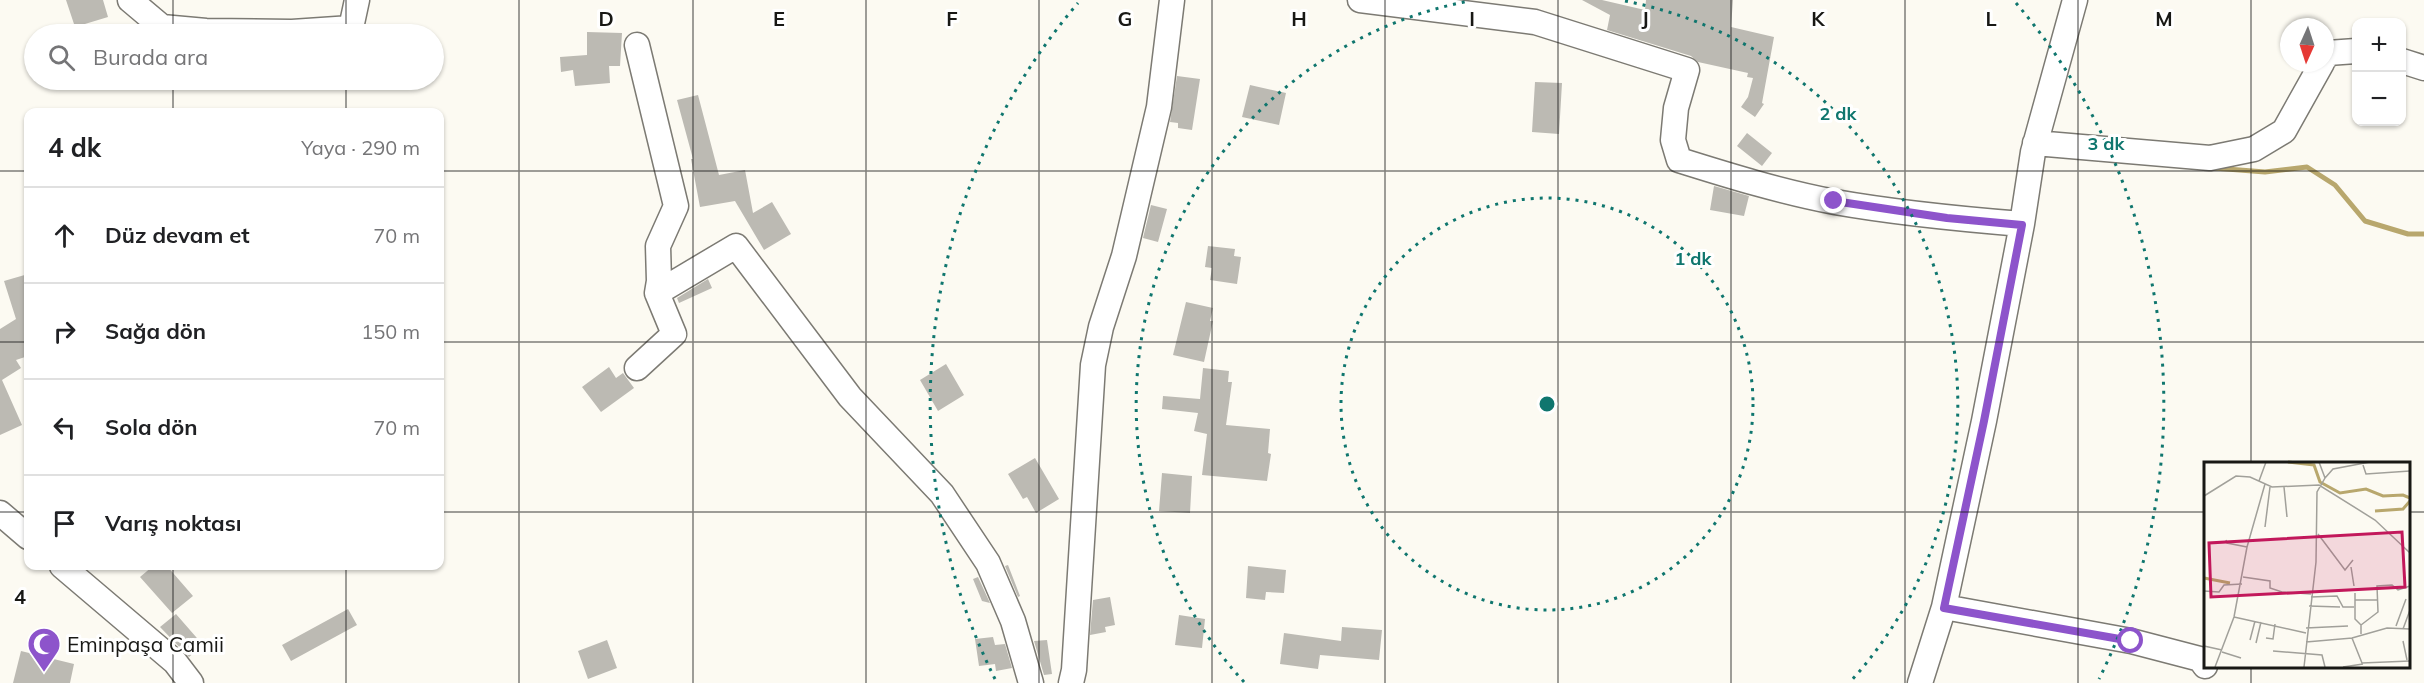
<!DOCTYPE html>
<html lang="tr">
<meta charset="utf-8">
<style>
body{margin:0;font-family:Mulish,sans-serif;background:#f6f6f6;color:#202124}
.controls{position:absolute;right:18px;top:18px;display:grid;overflow:hidden;border-radius:12px;box-shadow:0 2px 4px #0004}
.controls button{width:54px;height:54px;display:grid;place-items:center;padding:0;border:0;border-bottom:2px solid #e0e0e0;background:#fff;color:#202124;font:30px sans-serif}
.compass{position:absolute;left:2280px;top:18px;width:54px;height:54px;border-radius:50%;background:#fff;box-shadow:0 2px 4px #0004;rotate:183deg}
.stop{position:absolute;width:18px;height:18px;margin:-14px;border:4px solid #8d54cb;border-radius:50%;background:#fff}
.stop.end{background:#8d54cb;border-color:#fff;box-shadow:0 2px 6px #0008}
.list{margin:0;padding:0;list-style:none}
h2{display:flex;justify-content:space-between;align-items:center;height:78px;margin:0;padding:0 24px;font-size:26px}
h2 small{font-size:20px;font-weight:400;color:#757577}
.list li{display:grid;grid-template-columns:39px 1fr auto;gap:18px;align-items:center;box-sizing:border-box;height:96px;padding:0 24px;border-top:2px solid #e0e0e0}
.list b{display:block;font-size:22px;white-space:nowrap}
.list em{font-size:20px;font-style:normal;color:#757577}
.icon{flex:none;width:33px;height:33px;fill:none;stroke:currentColor;stroke-width:2;stroke-linecap:round;stroke-linejoin:round}
.map{position:relative;flex:none;width:2424px;height:683px;overflow:hidden}
.search{position:absolute;background:#fff;box-shadow:0 2px 4px #0004;left:24px;top:24px;width:420px;height:66px;display:flex;align-items:center;gap:15px;box-sizing:border-box;padding:0 21px;border-radius:33px;color:#757577;font-size:22px}
.panel{position:absolute;background:#fff;box-shadow:0 2px 4px #0004;left:24px;top:108px;width:420px;height:462px;border-radius:12px}
.map>svg:first-child{display:block}
</style>
<div class="map">
<svg width="2424" height="683" viewBox="0 0 2424 683">
<rect width="100%" height="100%" fill="#fcfaf2"/>
<g fill="none" stroke-linecap="round" stroke-linejoin="round">
<path stroke="#b8a76d" stroke-width="5" d="M2214,168l51,4 42,-5 28,18 30,36 43,13h16"/>
</g>
<path fill="#bcbab3" d="M66,0h37l5,17 -33,10z
M1582,0h20l43,10 1,-10h87l-2,27 43,10 -12,66 2,1 -9,13 -14,-10 7,-10 5,-19 -6,-1 1,-4 -50,-11 -7,-6 -84,-26 3,-15z
M587,32l35,1 -2,33h-11l1,17 -35,3 -2,-16 -12,2 -1,-15 27,-2z
M1177,76l23,3 -8,51 -14,-2v-5l-8,-1z
M1535,82l27,1 -3,51 -27,-2z
M1250,85l36,8 -7,32 -37,-8z
M698,95l21,80 26,-5 8,43 19,-11 19,32 -27,16 -29,-49 -35,6 -9,-48h2l-16,-59z
M1747,133l25,20 -10,13 -25,-20z
M1714,186l35,10 -5,20 -34,-6z
M1151,205l16,4 -9,33 -15,-4z
M1208,246l27,3 -1,7 7,1 -4,27 -27,-4 2,-12 -7,-1z
M28,274v82l-12,4 5,8 -19,12 20,45 -22,10v-106l16,-10 -12,-38z
M708,279l4,9 -33,15 -2,-5z
M1186,302l27,6 -3,13h3l-9,41 -31,-7z
M946,364l18,31 -26,16 -18,-31z
M609,367l7,11 7,-5 11,15 -33,24 -19,-25z
M1203,368l26,3 -1,11h4l-6,43 44,4 -2,24 3,1 -4,27 -65,-6 5,-41 -13,-3 4,-18 -36,-4 1,-13 37,3z
M1035,458l24,41 -23,14 -9,-16 -4,2 -15,-25z
M1162,473l30,3 -2,37 -31,-2z
M1008,565l12,31 -2,1 -13,-31z
M153,566h14l26,30 -21,17 -32,-36z
M1248,566l38,4 -2,23 -18,-1 -1,8 -19,-2z
M978,577l12,26 -8,-2 -9,-22z
M1110,597l5,28 -10,2 1,5 -16,3 3,-35z
M348,609l9,16 -66,36 -9,-16z
M176,614l27,31 -14,12 -29,-30z
M1179,615l26,4 -3,29 -27,-3z
M1342,627l40,3 -3,30 -59,-5 -2,14 -38,-5 4,-31 57,8z
M993,637l2,8 10,-1 7,24 -16,3 -1,-7 -16,2 -4,-27z
M607,640l10,28 -29,11 -10,-28z
M1047,640l5,34 -8,1 -10,-34z
M21,651l53,13 -4,19h-57z"/>
<g fill="none" stroke-linecap="round" stroke-linejoin="round">
<g stroke="#7c7a73" stroke-width="27">
<path id="minor" d="M130,0l32,27 44,4 86,1 59,-4 6,-28
M1360,0l175,22 152,48 -11,38 -3,32 6,20c51,16 103,32 156,42 62,11 125,17 187,22
M637,45l39,161 -18,40 1,35 -2,12
M2325,58l3,-5 28,-2
M2402,61l22,7
M2035,143l175,15 44,-9 30,-18 38,-68
M637,368l37,-34 -17,-41 79,-47 114,151 92,97 46,69 25,58 18,62
M0,513l28,24
M62,566l113,96 16,21
M1944,607l187,34 69,18 5,7
M1071,683l3,-13 19,-305 8,-38 23,-71 35,-149 13,-107
M1920,683l24,-76 40,-186 38,-197 11,-72 42,-152"/>
</g>
<use href="#minor" stroke="#fff" stroke-width="24"/>
</g>
<g fill="none" stroke-linecap="round" stroke-linejoin="round">
<path stroke="#8d54cb" stroke-width="8" d="M1834,201l113,17 75,7 -38,196 -40,187 187,33"/>
</g>
<path fill="none" stroke="#181815" stroke-width="1.5" stroke-opacity="0.55" d="M173,0v34M346,0v34M519,0v683M693,0v683M866,0v683M1039,0v683M1212,0v683M1385,0v683M1558,0v683M1731,0v683M1905,0v683M2078,0v683M2251,0v464M173,80v32M346,80v32M0,171h28M440,171h1984M0,342h28M440,342h1984M0,512h28M440,512h1765M2408,512h16M173,566v117M346,566v117M2251,666v17"/>
<g fill="none" stroke="#0f766e" stroke-width="3" stroke-dasharray="3 6">
<circle cx="1547" cy="404" r="206"/>
<path d="M1244 682A411 411 0 0 1 1469 1M1625 1A411 411 0 0 1 1850 682"/>
<path d="M995 679A617 617 0 0 1 1078 3M2016 3A617 617 0 0 1 2099 679"/>
</g>
<defs>
<g id="mosque-pin" transform="scale(1.725)"><path d="M0 17L-7.5 6A9.5 9.5 0 1 1 7.5 6Z" fill="#8d54cb" stroke="#fff"/><path d="M3.5-4.9A6 6 0 1 0 3.5 4.9A5 5 0 1 1 3.5-4.9Z" fill="#fff"/></g>
</defs>
<g fill-rule="evenodd">
<use href="#mosque-pin" x="44" y="644"/>
</g>
<g text-anchor="middle" dominant-baseline="central" stroke-width="6" stroke-linejoin="round" paint-order="stroke">
<g font-size="21" fill="#181815" stroke="#fff" text-anchor="start">
<text x="67" y="644">Eminpaşa Camii</text>
</g>
</g>
<g transform="translate(2204 462)">
<rect width="206" height="206" fill="#fcfaf2"/>
<path fill="none" stroke="#b8a76d" stroke-width="3" d="M84,0l26,3 6,17 20,11 26,-4 17,7 20,-1 7,3M171,49l28,-2 7,-8M0,116l26,5"/>
<path fill="none" stroke="#a1a09a" stroke-width="1.5" d="M159,3l3,9 44,-3M121,16l8,-9 37,-7M55,19l7,-19M80,25l3,30M0,34l32,-20 14,1 22,10 47,-2 56,35 35,33M61,65l5,-40M114,72l27,36 8,-10M22,78l1,3 20,4M147,105l3,19M39,115l27,4v7l12,4 29,2M0,129l15,1 5,-7 18,-1M151,131v26l6,6v9M107,135l26,-1 6,11h11M151,138h22M105,144l31,1M30,155l72,16M157,163l17,-13 -1,-26 15,-1 6,5 12,-4M192,164l10,-27M102,166l42,-2M199,167l7,-19M62,176l7,1 2,-15M148,176l35,-10 23,1M46,178l5,-19M199,179l4,19M102,180l46,-4 10,25 48,-2M52,181l5,-21M0,184l18,4M69,189l49,4 3,12M18,190l19,6M11,205l19,-50 13,-70 18,-63M100,205l12,-105 1,-70 8,-14 -6,-16M139,205l20,-3"/>
<path fill="#c2185b" fill-opacity="0.15" stroke="#c2185b" stroke-width="3" d="M198,70l3,55 -194,10 -2,-54z"/>
<rect width="206" height="206" fill="none" stroke="#181815" stroke-width="3"/>
</g>
<g font-size="20" text-anchor="middle" font-weight="bold" fill="#181815" stroke="#fff" stroke-width="6" stroke-linejoin="round" paint-order="stroke">
<text x="606" y="26">D</text>
<text x="779" y="26">E</text>
<text x="952" y="26">F</text>
<text x="1125" y="26">G</text>
<text x="1299" y="26">H</text>
<text x="1472" y="26">I</text>
<text x="1645" y="26">J</text>
<text x="1818" y="26">K</text>
<text x="1991" y="26">L</text>
<text x="2164" y="26">M</text>
<text x="20" y="604">4</text>
</g>
<circle cx="1547" cy="404" r="9" fill="#0f766e" stroke="#fff" stroke-width="3"/>
<g font-size="18" text-anchor="middle" font-weight="bold" fill="#0f766e" stroke="#fff" stroke-width="6" stroke-linejoin="round" paint-order="stroke">
<text x="1838" y="120">2 dk</text>
<text x="2106" y="150">3 dk</text>
<text x="1693" y="265">1 dk</text>
</g>
</svg>
<div class="controls">
<button>+</button>
<button>−</button>
</div>
<svg class="compass" viewBox="-18 -18 36 36"><path d="M0-13l5 13h-10z" fill="#e53935"/><path d="M0 13l5-13h-10z" fill="#757577"/></svg>
<div class="stop" style="left:2131px;top:641px"></div>
<div class="stop end" style="left:1834px;top:201px"></div>
<div class="search"><svg class="icon" aria-label="search" viewBox="0 0 24 24"><circle cx="10" cy="10" r="6"/><path d="M15 15l6 6"/></svg>Burada ara</div>
<section class="panel">
<h2>4 dk<small>Yaya · 290 m</small></h2>
<ul class="list">
<li><svg class="icon" aria-label="ahead" viewBox="0 0 24 24"><path d="M12 20V5M6 11l6-6 6 6"/></svg><div><b>Düz devam et</b></div><em>70 m</em></li>
<li><svg class="icon" aria-label="right" viewBox="0 0 24 24"><path d="M7 20v-9h11M14 6l5 5-5 5"/></svg><div><b>Sağa dön</b></div><em>150 m</em></li>
<li><svg class="icon" aria-label="left" viewBox="0 0 24 24"><path d="M17 20v-9H6M10 6l-5 5 5 5"/></svg><div><b>Sola dön</b></div><em>70 m</em></li>
<li><svg class="icon" aria-label="arrive" viewBox="0 0 24 24"><path d="M6 21V4h12l-3 4 3 4H6"/></svg><div><b>Varış noktası</b></div></li>
</ul>
</section>
</div>
